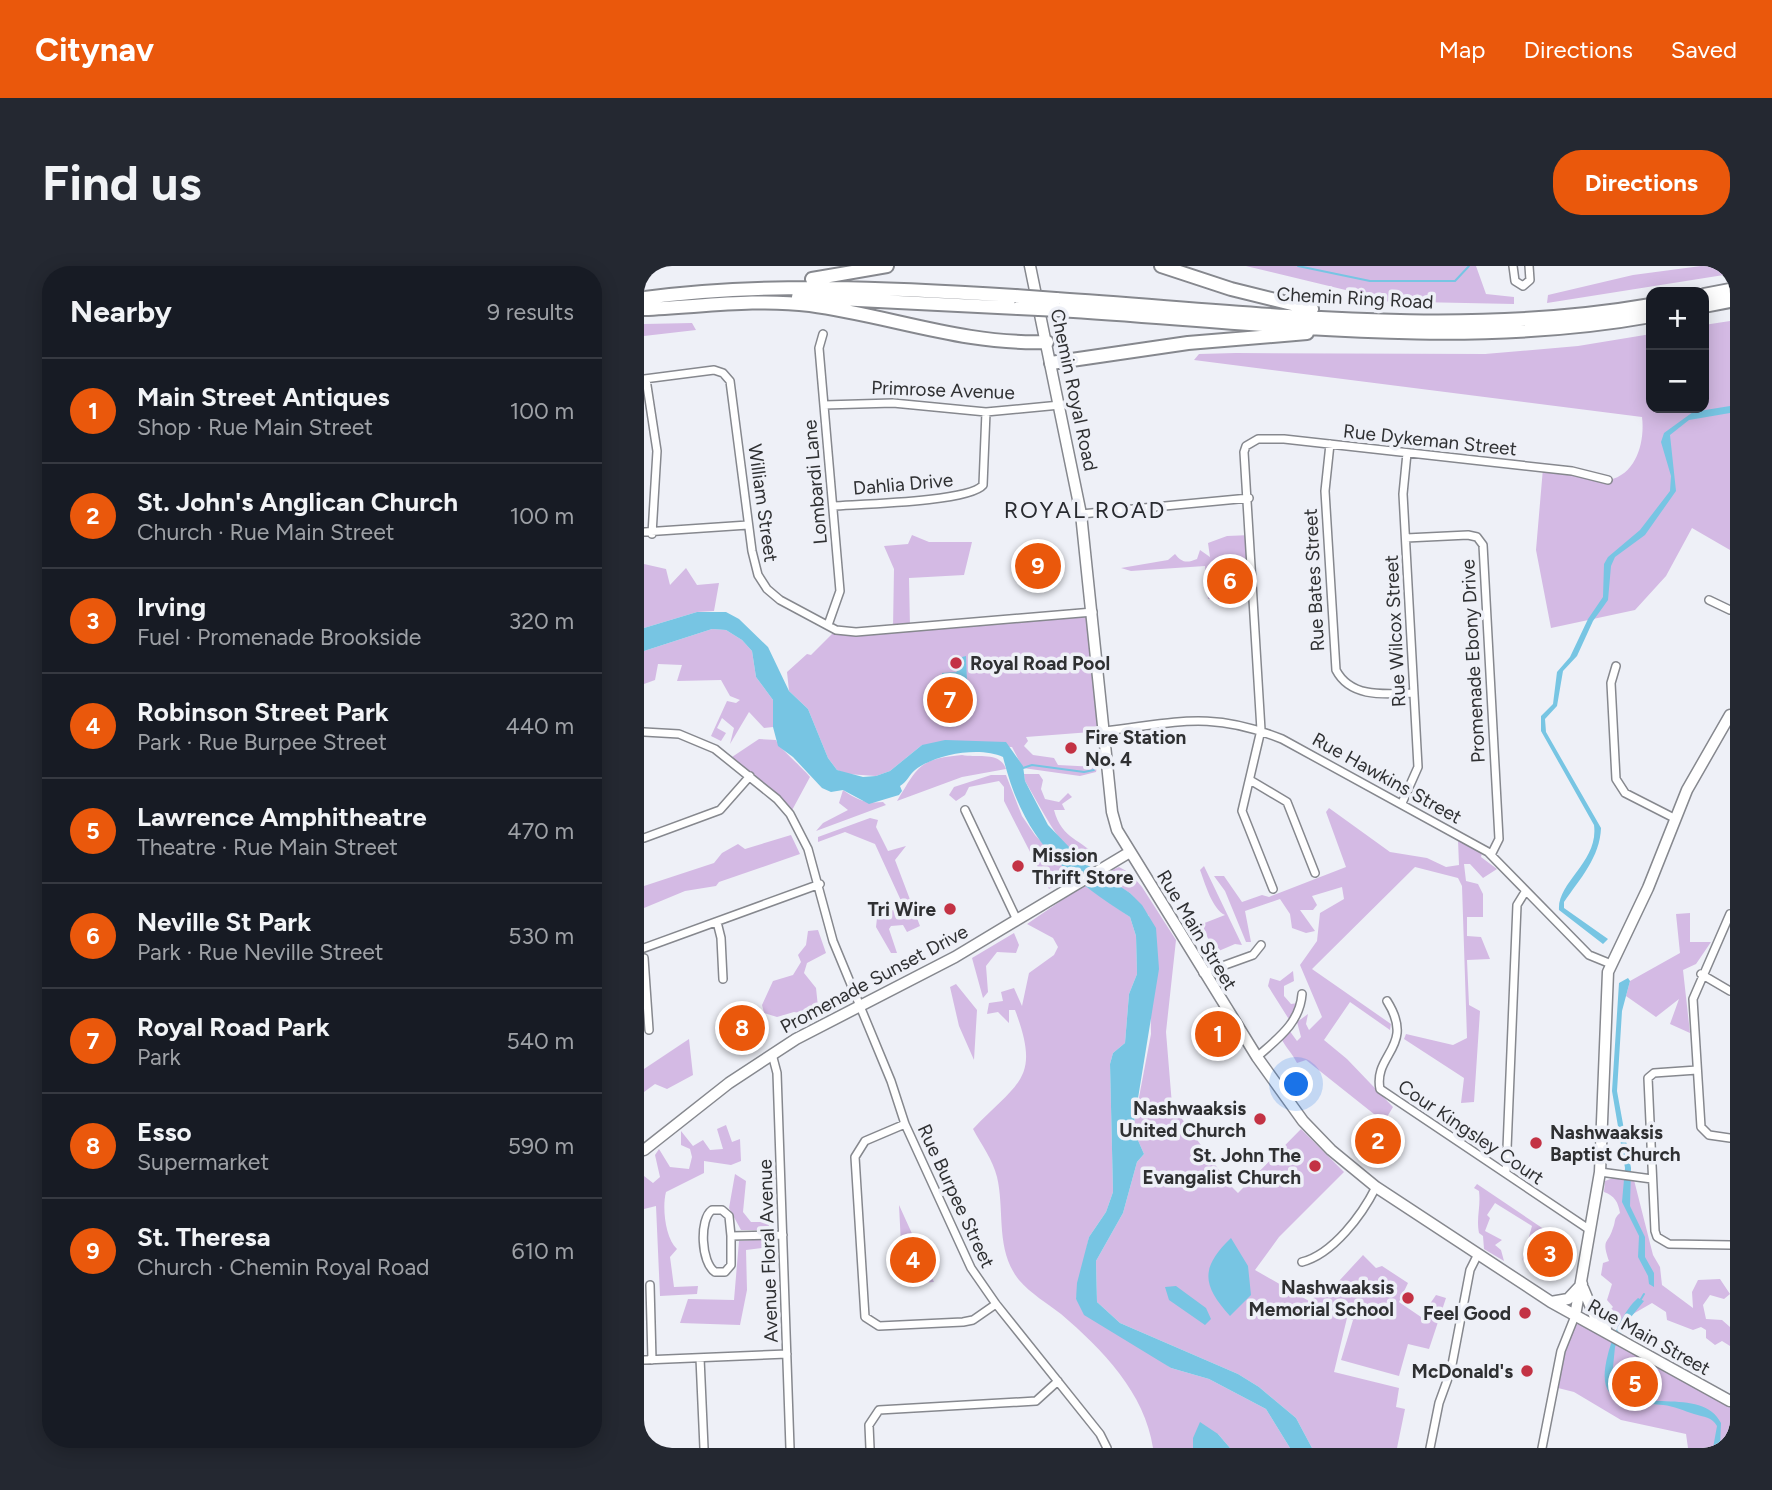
<!DOCTYPE html>
<meta charset="utf-8">
<style>
body{margin:0;font-family:Figtree,sans-serif;background:#242831;color:#f1f3f6}
.controls{position:absolute;right:21px;top:21px;display:grid;overflow:hidden;border-radius:14px;box-shadow:0 4px 18px #0003}
.controls button{width:63px;height:63px;display:grid;place-items:center;padding:0;border:0;border-bottom:2px solid #363941;background:#171b24;color:#f1f3f6;font:35px sans-serif}
.you{position:absolute;left:653px;top:819px;width:24px;height:24px;margin:-18px;border:5px solid #fff;border-radius:50%;background:#1a73e8;box-shadow:0 0 0 10px #1a73e833}
.badge{display:grid;place-items:center;width:46px;height:46px;border-radius:50%;background:#ea580c;color:#fff;font-size:23px;font-weight:700}
.pin{position:absolute;translate:-50% -50%;border:4px solid #fff;box-shadow:0 2px 7px #0006}
.list{margin:0;padding:0;list-style:none}
h2{display:flex;justify-content:space-between;align-items:center;height:91px;margin:0;padding:0 28px;font-size:30px}
h2 small{font-size:23px;font-weight:400;color:#9ea1a6}
.list li{display:grid;grid-template-columns:46px 1fr auto;gap:21px;align-items:center;box-sizing:border-box;height:105px;padding:0 28px;border-top:2px solid #363941}
.list b{display:block;font-size:26px;white-space:nowrap}
.list p{margin:0;font-size:23px;white-space:nowrap;color:#9ea1a6}
.list em{font-size:23px;font-style:normal;color:#9ea1a6}
.map{position:relative;flex:none;width:1086px;height:1182px;overflow:hidden;border-radius:28px}
header{display:flex;align-items:center;gap:42px;box-sizing:border-box;height:98px;padding:0 35px;background:#ea580c;color:#fff}
header strong{font-size:33px}
nav{display:flex;gap:38px;margin-inline-start:auto;font-size:24px}
.intro{display:flex;align-items:center;justify-content:space-between;box-sizing:border-box;height:168px;padding:0 42px}
h1{margin:0;font-size:49px}
.button{padding:18px 32px;border-radius:28px;background:#ea580c;color:#fff;font-size:24px;font-weight:700}
main{display:flex;gap:42px;padding:0 42px}
aside{flex:1;background:#171b24;border-radius:28px;box-shadow:0 4px 18px #0003}
.map>svg:first-child{display:block}
</style>
<header>
<strong>Citynav</strong>
<nav><a>Map</a><a>Directions</a><a>Saved</a></nav>
</header>
<div class="intro"><h1>Find us</h1><a class="button">Directions</a></div>
<main>
<aside>
<h2>Nearby<small>9 results</small></h2>
<ul class="list">
<li><span class="badge">1</span><div><b>Main Street Antiques</b><p>Shop · Rue Main Street</p></div><em>100 m</em></li>
<li><span class="badge">2</span><div><b>St. John's Anglican Church</b><p>Church · Rue Main Street</p></div><em>100 m</em></li>
<li><span class="badge">3</span><div><b>Irving</b><p>Fuel · Promenade Brookside</p></div><em>320 m</em></li>
<li><span class="badge">4</span><div><b>Robinson Street Park</b><p>Park · Rue Burpee Street</p></div><em>440 m</em></li>
<li><span class="badge">5</span><div><b>Lawrence Amphitheatre</b><p>Theatre · Rue Main Street</p></div><em>470 m</em></li>
<li><span class="badge">6</span><div><b>Neville St Park</b><p>Park · Rue Neville Street</p></div><em>530 m</em></li>
<li><span class="badge">7</span><div><b>Royal Road Park</b><p>Park</p></div><em>540 m</em></li>
<li><span class="badge">8</span><div><b>Esso</b><p>Supermarket</p></div><em>590 m</em></li>
<li><span class="badge">9</span><div><b>St. Theresa</b><p>Church · Chemin Royal Road</p></div><em>610 m</em></li>
</ul>
</aside>
<div class="map">
<svg width="1086" height="1182" viewBox="0 0 1086 1182">
<rect width="100%" height="100%" fill="#eef0f7"/>
<path fill="#d4bae4" d="M602,0h230l10,28 28,3v7l-146,-3 -10,-8z
M1057,0h29v8l-183,29 1,-8 85,-20z
M1086,55v229l-38,-22 -26,48 -31,34 -84,18 -15,-78 7,-82c15,3 52,14 66,12 28,-6 36,-39 33,-63l-448,-57 5,-6 37,-1 249,1 93,-8 73,-12v74h53v-83z
M48,57l4,7 -52,6v-12z
M268,269l17,7h43l-8,33 -55,3 1,49 183,-15 11,119 -78,6 2,4 -4,5 9,9 21,3 4,7 39,2 -1,5 -16,4 -57,-8 -11,-21 -90,-2 -32,26 -14,5 -29,-2 -10,-4 -9,-12 -20,-49 -19,-18 -2,-19 20,-18 4,1 25,-25 57,-2 1,-59 -10,-23 24,-2z
M607,269l3,62 -46,2 -3,-33 -74,5 -10,-3 47,-8 7,-6c7,9 12,9 22,5l3,-9 10,7 -2,-14 19,-7z
M0,298l22,5 4,16 16,-17 11,17 22,-2 -5,28 -17,1 -53,16z
M68,363l14,1 16,10 10,11 4,26 17,23v27l-9,1 -15,-16 -19,32 4,-16 -12,-10 -5,10 9,5 -5,8 -10,-5 16,-35 9,2 4,-3 -10,-4 -9,-16 -44,1 5,-16 -24,-1 -3,16 -11,4v-33z
M115,473l17,1c2,7 26,27 34,37l-20,37 -61,-55z
M318,489c15,3 38,-4 44,14l-44,8 -65,24c21,-34 21,-42 65,-46z
M380,508h15l4,6 -2,9 4,10 14,3 9,-9 4,4 -10,7 3,6h-11c8,30 28,29 45,49l-12,7c-29,-21 -44,-55 -62,-85z
M347,509h15l16,41 13,19 38,40 -24,14 -45,-88v-14l-5,-6 -30,6 -4,8 -9,6 -7,-6 5,-8z
M199,524c14,10 23,14 40,12l3,3 -70,26 7,-8 25,-13 -9,-7z
M685,542l61,44 37,6 19,9 13,-2 -1,-25 24,13 -1,4 16,12 -14,9 -13,-14h-6l2,17 12,3 5,10v23h-16v19l14,1 9,22 -23,1 2,45 11,6 -6,91 -13,1 3,-25 -60,-39 2,-5 47,11 14,-7 -5,-152 -4,-8 -43,-11 -103,102 79,55 -1,6 -40,-28 -26,38 23,19 46,48 -9,15 -78,-62 -9,3c-5,-10 -11,-15 -16,-25l8,-8 8,11 4,-4 -4,-15 11,-8 -2,10 3,6 13,-13 -22,-52 17,-24 3,-28 24,-14 -2,-12 -30,9 5,9 -4,5h-13l15,21 -9,2 -14,-5 -2,-14 -10,-15 -35,12 6,31h-5l-21,-51 -11,-15h10l18,26 20,-7 7,2 77,-30 -20,-55z
M226,552l8,2 -2,7 12,24 18,-5 -11,14 25,66 -13,6 -4,-7 -12,1 -2,3 8,24h-6l-15,-26 1,-9 26,-13 -28,-61 -30,-12 -27,10v-5z
M147,569l9,19 -81,28 -3,4 -31,5 -41,17v-22l70,-23 8,-10 16,-9 7,5z
M560,600l38,79 -7,-1 -21,9 -12,-29 23,-9c-13,-6 -20,-32 -25,-45z
M475,601l11,6 12,14 34,53 -10,92 6,73 57,79 9,9 63,-64 43,43 -65,65 -24,33 54,31 30,-20 24,-26 13,13 6,-2 26,17 -9,19 22,15 15,-22 10,3 -17,51 -21,-5 -9,32 -58,-16 12,-40 -6,-2 -13,54 65,16 -3,19 9,2 -8,39h-85l-16,-30 -37,-31 -21,-13 -118,-51 -23,-21 -1,-41 27,-48 14,-51 7,-8 -11,-25 18,-95 -2,-118 -19,-23 -30,-18z
M440,619l46,32 6,19 1,38 -8,20 -4,49 -12,10 -3,11 3,128 -7,20 -17,25 -13,62 95,69 38,11 57,30 24,39h-60l-12,-14 -25,4v10h-40c-8,-55 -51,-99 -92,-134 -13,-10 -31,-21 -42,-34 -24,-30 -14,-69 -22,-103 -4,-17 -16,-33 -24,-48 46,-48 68,-50 42,-119h-6v13l-11,-11 -11,2 2,-11 14,-2 -2,-9 13,-4 8,18 7,-33 25,-18 4,-8 -5,-9 -26,-14z
M1046,647v29h21l-15,22 -13,6 7,63 -20,-9 9,-25 -23,18 -30,-21 4,-15 50,-28 -4,-39z
M174,664l8,23 -19,10 -3,10 12,15 3,28 -25,-4 -17,5 -13,-4 -2,-8 11,-24 20,-6 8,-13 -3,-7 8,-10 2,-14z
M370,667l5,12 -3,8 -19,-1 -11,14 2,26 -5,6 -11,-40z
M649,705l1,10 -10,5v10l7,8 7,-1 -8,18 -22,-35 2,-8 10,3z
M312,718l21,26 -3,50 -15,-34 -9,-39z
M45,773l4,36 -26,14 -12,-5 -11,8v-23z
M82,859l6,17 8,-3 1,22 -10,4 -27,-4v12l-38,19c-4,15 -1,46 11,57l-7,8 4,30 24,-1 -1,8 -37,2 -4,-90 -12,3v-33l9,7 7,-6 -5,-22 4,-6 11,18 19,2 3,-12 -2,-8 -9,-4v-14l12,15 10,-6 7,10 13,-1 -6,-20z
M91,908l11,7 -3,31 8,10h17l2,8h-29l-12,-22z
M969,912l21,2 19,75 7,12 2,18 31,23 -1,-16 6,-12 22,-1 10,15 -6,5 -14,-4 -7,10 3,14 16,1 8,7v19l-8,-5 -7,4 -9,-7v-8l-5,-3 -8,3 -26,-10 -1,-8 -14,-9 -26,15 -5,11 -13,-9 -2,-6 7,-7 -6,-7 5,-16 -11,-9 2,-12 6,-2c-8,-23 -1,-16 4,-33 3,-7 0,-9 7,-15 -2,-11 -5,-17 -16,-21l1,-11z
M833,918l86,58 -1,3 -24,-12 -16,28 10,-35 -37,-23 -8,12 3,3 -5,13 17,9 -7,5 6,5 3,11 -20,-12 -1,-13 -4,-3c-3,-16 2,-26 0,-42l-5,-3z
M255,939l35,77 -31,2z
M122,973l3,8 -23,3 1,40 -7,35 -60,-2 8,-24 46,1 5,-59z
M931,1050l155,85v47h-42l-2,-14 -65,-14 -47,-28 -20,-5z"/>
<path fill="#77c5e3" d="M1086,140v7l-41,7 -19,15 6,56 -31,44 -30,22 -4,9 -3,34 -15,21 -16,35 -14,15 -6,35 -12,13 1,13 55,96c-1,29 -21,51 -37,74v6l44,31 -5,5 -44,-34c-2,-28 40,-48 35,-85l-53,-94v-15l12,-12 4,-32 13,-15 18,-38 15,-22 1,-33 4,-7 32,-27 30,-39 1,-15 -10,-34 3,-9 29,-21z
M53,346h29l13,7 29,28 21,44 19,18 20,49 9,12 26,7 13,-1 14,-5 32,-26 23,-5 61,2 17,24 2,15 23,44 23,24 3,7 56,37 12,12 14,23 3,41 -26,160 11,25 -7,8 -14,51 -27,48 1,41 23,21 118,51 21,13 37,31 16,30h-22l-24,-39 -57,-30 -38,-11 -87,-53 -8,-16 1,-16 12,-46 17,-25 7,-20 -3,-128 3,-11 12,-10 4,-49 8,-20 -1,-38 -6,-19c-69,-44 -107,-79 -127,-160 -23,-11 -68,-3 -88,13 -6,5 -8,12 -15,16l2,5 -3,4 -30,9 -26,-14 -12,2 -9,-4 -29,-31 -15,-11 -5,-19v-27l-17,-23 -4,-26 -10,-11 -16,-10 -14,-1 -68,22v-23z
M322,390l1,26 -24,2 -1,-11 15,-1 -7,-12z
M984,712l2,3 -8,30 -5,80 14,77 -1,38 15,31v20l9,16v14l-5,-3 -1,-8 -10,-19 1,-21 -17,-34 3,-34 -13,-77 7,-108z
M587,972l17,28 3,29 -21,21c-28,-31 -30,-48 1,-78z
M532,1020l30,22 5,11 -6,6 -36,-25 -4,-13z
M994,1032l6,3 -17,21 -12,25 -4,40c19,28 92,-2 110,36l-1,25h-7l4,-22c-5,-9 -13,-9 -23,-12 -10,-3 -20,-8 -31,-9 -37,-4 -69,2 -55,-51 5,-19 16,-44 30,-56z
M556,1156l18,12 12,14h-37v-10z"/>
<g fill="none" stroke-linecap="round" stroke-linejoin="round">
<path stroke="#77c5e3" stroke-width="2" d="M654,0l72,15h85l14,-15
M379,502l9,-3 52,7 10,-2
M997,1033l3,-5"/>
<g stroke="#86888e" stroke-width="10">
<path id="street" d="M869,0l2,15 8,5 7,-6 -1,-14
M179,68l-4,14 21,243 -12,34
M0,113l70,-9 9,3 7,8 22,170 6,24 9,14 13,11 56,30 20,2 237,-20
M2,113l11,72 -5,83
M180,139l69,-2 93,9 74,-7
M686,178l-5,47 11,179c15,29 51,24 78,23
M189,240c28,-2 136,-4 150,-21l3,-73
M437,248l168,-16
M0,266l104,-7
M762,272l62,-3 9,2 6,8 16,294 -8,16
M1065,334l21,10
M972,400l-5,17 5,96 9,14 49,25
M460,465c72,-8 106,-21 178,8l206,113 101,103 22,9
M0,466l35,2 36,15 62,50 13,15 18,35 25,92 58,140 14,43 66,144 25,36 104,130 7,14
M606,514l37,22 28,71
M758,537l16,-36 -15,-273 4,-41
M321,544l52,110
M0,572l76,-28 30,-34
M629,623l-31,-78 19,-81 -17,-278 2,-6 12,-7h26l288,32 36,9
M1086,648l-37,85 8,128 8,8 21,3
M73,656l4,16 2,41
M0,682l176,-64
M0,692l5,72
M559,707l50,-18 8,-10
M1057,708l29,17
M743,735c29,46 -14,53 -7,88l210,141
M128,788l5,19 13,375
M613,791c20,-18 43,-34 45,-63
M1053,804l-43,3 -6,5 7,153 2,6 12,7 61,1
M261,858l-40,17 -10,16 10,160 14,9 84,-4 10,-2 23,-16
M956,906l52,7
M862,907l11,-268 8,-13
M87,970v29l-6,7h-10c-14,-9 -16,-53 -3,-62h10l7,6 2,20 52,-1
M658,996c31,-8 60,-47 74,-75
M6,1019l2,75
M56,1092l4,90
M0,1094l143,-6
M226,1182l-1,-23 10,-15 157,-9 22,-20
M786,1182l9,-45 12,-33 19,-100 8,-16
M898,1182l19,-97 14,-35"/>
</g>
<g stroke="#86888e" stroke-width="13">
<path id="secondary" d="M386,0l51,248 31,298 5,18 140,227 46,64 28,29 45,37 175,115 179,99
M0,884l85,-67 67,-44 159,-82 175,-105
M939,1022l12,29 11,12
M907,1036l17,-3 14,-15
M931,1050l25,-144 8,-200 40,-84 39,-98 43,-75"/>
</g>
<g stroke="#86888e" stroke-width="16">
<path id="highway" d="M517,0l70,23 81,20
M168,13l75,-13
M1060,29l26,-5
M154,31l220,11
M0,32c124,-16 247,-10 371,-2
M412,33c198,13 399,40 595,6
M1060,40l26,-5
M0,43c54,-2 112,-11 166,-4 81,11 153,40 237,37
M415,44c195,12 399,41 592,6
M407,97l137,-20 119,-10"/>
</g>
<use href="#street" stroke="#fff" stroke-width="7"/>
<use href="#secondary" stroke="#fff" stroke-width="10"/>
<use href="#highway" stroke="#fff" stroke-width="12"/>
<g stroke="#86888e" stroke-width="16" stroke-linecap="butt">
<path id="highway-bridge" d="M371,30l41,3
M374,42l41,2"/>
</g>
<use href="#highway-bridge" stroke="#fff" stroke-width="12"/>
</g>
<g fill="#c33244" stroke="#eef0f7" stroke-width="2.5">
<circle cx="312" cy="397" r="7"/>
<circle cx="427" cy="482" r="7"/>
<circle cx="374" cy="600" r="7"/>
<circle cx="306" cy="643" r="7"/>
<circle cx="616" cy="853" r="7"/>
<circle cx="892" cy="877" r="7"/>
<circle cx="671" cy="900" r="7"/>
<circle cx="764" cy="1032" r="7"/>
<circle cx="881" cy="1047" r="7"/>
<circle cx="883" cy="1105" r="7"/>
</g>
<g text-anchor="middle" dominant-baseline="central" stroke-width="7" stroke-linejoin="round" paint-order="stroke">
<g font-size="19" fill="#2f3032" stroke="#eef0f7">
<text transform="translate(711 32) rotate(3)">Chemin Ring Road</text>
<text transform="translate(299 124) rotate(2)">Primrose Avenue</text>
<text transform="translate(430 124) rotate(78)">Chemin Royal Road</text>
<text transform="translate(786 174) rotate(6)">Rue Dykeman Street</text>
<text transform="translate(171 216) rotate(-95)">Lombardi Lane</text>
<text transform="translate(259 218) rotate(-5)">Dahlia Drive</text>
<text transform="translate(119 237) rotate(82)">William Street</text>
<text transform="translate(670 314) rotate(-93)">Rue Bates Street</text>
<text transform="translate(751 365) rotate(-93)">Rue Wilcox Street</text>
<text transform="translate(829 395) rotate(-93)">Promenade Ebony Drive</text>
<text transform="translate(743 512) rotate(29)">Rue Hawkins Street</text>
<text transform="translate(553 664) rotate(59)">Rue Main Street</text>
<text transform="translate(230 713) rotate(-28)">Promenade Sunset Drive</text>
<text transform="translate(827 866) rotate(34)">Cour Kingsley Court</text>
<text transform="translate(312 930) rotate(65)">Rue Burpee Street</text>
<text transform="translate(124 985) rotate(-92)">Avenue Floral Avenue</text>
<text transform="translate(1005 1071) rotate(29)">Rue Main Street</text>
</g>
<g font-size="19" font-weight="bold" fill="#2f3032" stroke="#eef0f7" text-anchor="end">
<text x="326" y="397" text-anchor="start">Royal Road Pool</text>
<text x="441" y="471" text-anchor="start">Fire Station<tspan x="441" dy="22">No. 4</tspan></text>
<text x="388" y="589" text-anchor="start">Mission<tspan x="388" dy="22">Thrift Store</tspan></text>
<text x="292" y="643">Tri Wire</text>
<text x="602" y="842">Nashwaaksis<tspan x="602" dy="22">United Church</tspan></text>
<text x="906" y="866" text-anchor="start">Nashwaaksis<tspan x="906" dy="22">Baptist Church</tspan></text>
<text x="657" y="889">St. John The<tspan x="657" dy="22">Evangalist Church</tspan></text>
<text x="750" y="1021">Nashwaaksis<tspan x="750" dy="22">Memorial School</tspan></text>
<text x="867" y="1047">Feel Good</text>
<text x="869" y="1105">McDonald's</text>
</g>
<g font-size="23" letter-spacing="2" fill="#292b30" stroke="#eef0f7">
<text x="441" y="244">ROYAL ROAD</text>
</g>
</g>
</svg>
<div class="controls">
<button>+</button>
<button>−</button>
</div>
<div class="you"></div>
<div class="pin badge" style="left:574px;top:768px">1</div>
<div class="pin badge" style="left:734px;top:875px">2</div>
<div class="pin badge" style="left:906px;top:988px">3</div>
<div class="pin badge" style="left:269px;top:994px">4</div>
<div class="pin badge" style="left:991px;top:1118px">5</div>
<div class="pin badge" style="left:586px;top:315px">6</div>
<div class="pin badge" style="left:306px;top:434px">7</div>
<div class="pin badge" style="left:98px;top:762px">8</div>
<div class="pin badge" style="left:394px;top:300px">9</div>
</div>
</main>
